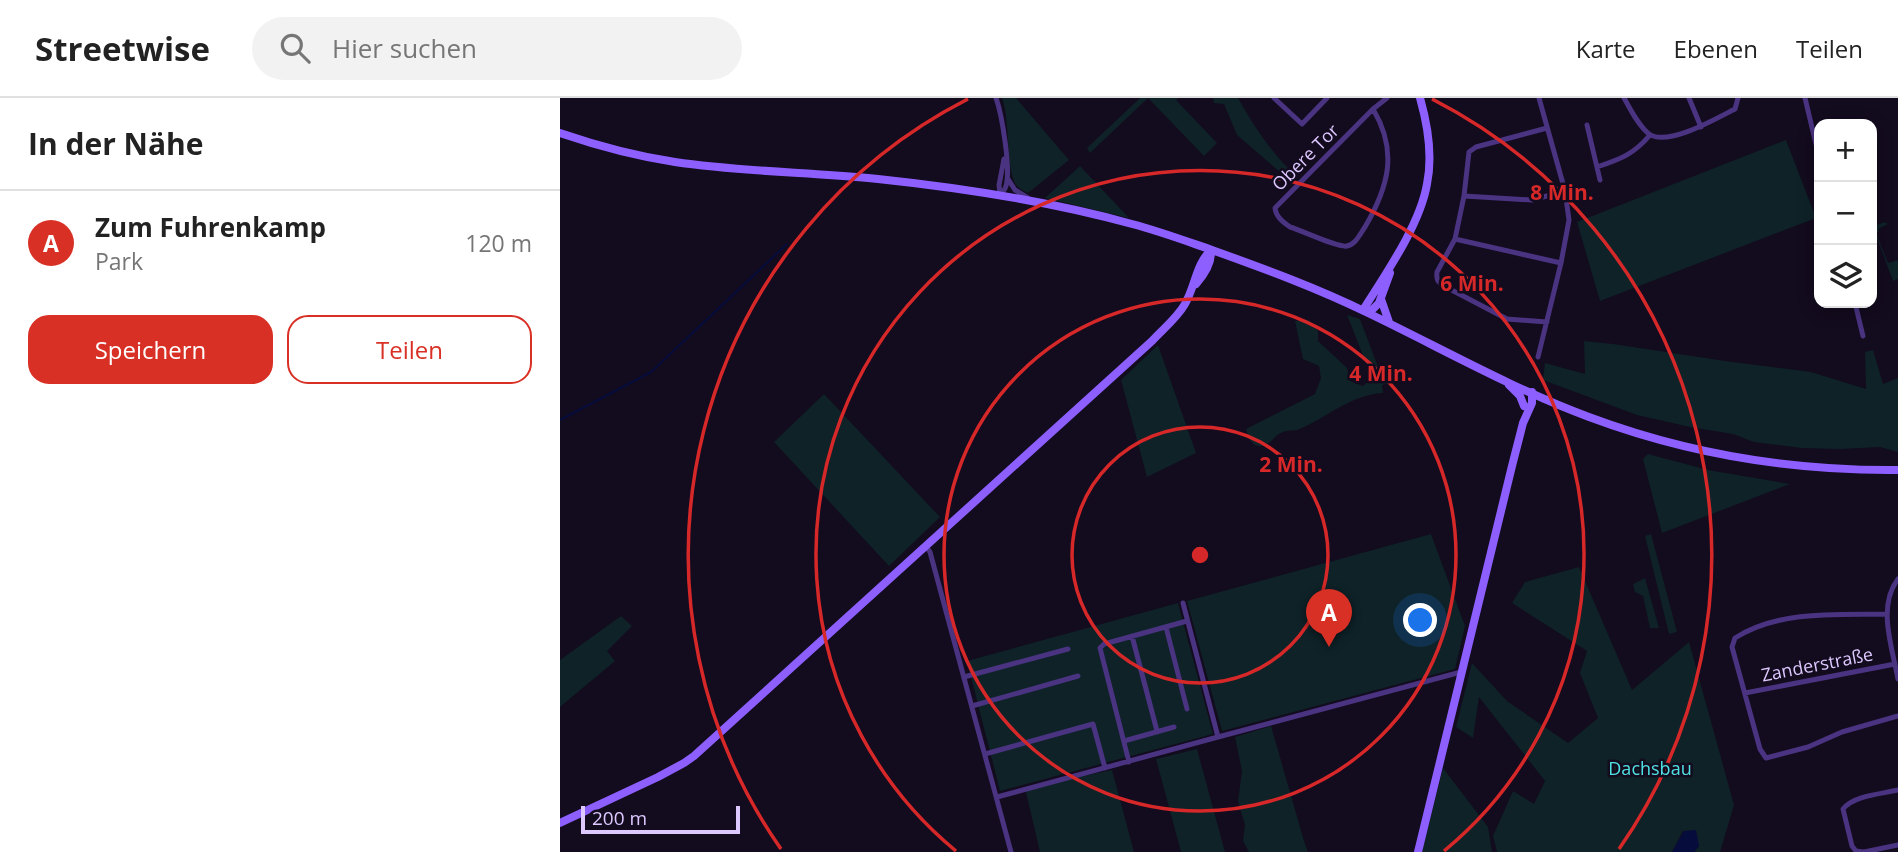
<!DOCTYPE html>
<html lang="de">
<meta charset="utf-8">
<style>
body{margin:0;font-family:"Open Sans",sans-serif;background:#f2f2f2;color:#222}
.controls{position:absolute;right:21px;top:21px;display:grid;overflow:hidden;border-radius:14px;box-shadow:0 4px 18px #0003}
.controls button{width:63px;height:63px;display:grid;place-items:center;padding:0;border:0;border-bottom:2px solid #e0e0e0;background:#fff;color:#222;font:35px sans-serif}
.scale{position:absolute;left:21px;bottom:18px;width:159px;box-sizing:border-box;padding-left:7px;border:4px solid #ddc8ff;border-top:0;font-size:19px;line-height:24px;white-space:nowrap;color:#ddc8ff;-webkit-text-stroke:5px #130b1e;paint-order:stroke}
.you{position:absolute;left:861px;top:523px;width:24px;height:24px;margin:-18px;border:5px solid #fff;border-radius:50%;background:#1a73e8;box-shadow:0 0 0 10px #1a73e833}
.badge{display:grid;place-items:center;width:46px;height:46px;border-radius:50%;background:#d93025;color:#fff;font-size:23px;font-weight:700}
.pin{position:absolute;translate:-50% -58px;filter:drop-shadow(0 2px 4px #0008)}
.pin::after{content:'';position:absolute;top:37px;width:24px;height:21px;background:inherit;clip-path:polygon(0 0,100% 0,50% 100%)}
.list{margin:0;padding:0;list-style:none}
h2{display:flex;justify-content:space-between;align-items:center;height:91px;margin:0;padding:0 28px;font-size:30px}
h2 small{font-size:23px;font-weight:400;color:#767676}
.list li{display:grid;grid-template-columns:46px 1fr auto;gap:21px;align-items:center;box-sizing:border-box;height:105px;padding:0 28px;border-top:2px solid #e0e0e0}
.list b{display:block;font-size:26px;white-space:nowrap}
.list p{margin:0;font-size:23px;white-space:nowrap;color:#767676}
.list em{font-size:23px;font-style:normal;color:#767676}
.actions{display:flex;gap:14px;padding:21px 28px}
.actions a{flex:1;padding:16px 0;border:2px solid #d93025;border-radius:21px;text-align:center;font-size:24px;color:#d93025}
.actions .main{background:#d93025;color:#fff}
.icon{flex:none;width:38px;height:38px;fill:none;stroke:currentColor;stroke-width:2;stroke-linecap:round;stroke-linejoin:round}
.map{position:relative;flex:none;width:1338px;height:754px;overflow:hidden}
header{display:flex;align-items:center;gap:42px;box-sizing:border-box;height:98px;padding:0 35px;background:#fff;border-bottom:2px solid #e0e0e0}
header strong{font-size:33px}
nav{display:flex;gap:38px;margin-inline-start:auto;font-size:24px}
.search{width:490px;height:63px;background:#f2f2f2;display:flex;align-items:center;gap:18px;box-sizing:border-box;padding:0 24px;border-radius:38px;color:#767676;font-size:26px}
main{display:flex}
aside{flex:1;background:#fff}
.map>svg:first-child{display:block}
</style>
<header>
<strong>Streetwise</strong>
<div class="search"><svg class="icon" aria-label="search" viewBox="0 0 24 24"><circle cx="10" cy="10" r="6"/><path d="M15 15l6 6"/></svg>Hier suchen</div>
<nav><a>Karte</a><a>Ebenen</a><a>Teilen</a></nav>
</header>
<main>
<aside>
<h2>In der Nähe<small></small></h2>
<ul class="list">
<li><span class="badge">A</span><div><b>Zum Fuhrenkamp</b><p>Park</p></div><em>120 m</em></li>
</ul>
<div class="actions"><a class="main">Speichern</a><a>Teilen</a></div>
</aside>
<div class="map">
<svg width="1338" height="754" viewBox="0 0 1338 754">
<rect width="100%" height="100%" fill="#130b1e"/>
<path fill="#0e2228" d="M442,0h14l53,62 -41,33c-3,-2 -7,-3 -10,-6 -13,-11 -7,-67 -16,-89z
M580,0h38l-2,2 41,43 -13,13 -56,-58 -58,55 -3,-5z
M653,0h25c16,28 32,53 55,75l-4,7 -52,-45 -13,-31 -10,-1z
M1226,42l30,78 -216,83 -23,-79z
M520,68l49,52 -84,-20z
M1324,124l4,2 -10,5 1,2 -3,2 12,30 10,-3v19l-5,2 -20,-54z
M787,217l13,4 18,48 20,4 -8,12 -8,2 1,8c-34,2 -55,25 -86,37 -5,1 -11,0 -16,3 -7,3 -13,15 -23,13 -8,-2 -10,-10 -12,-17l69,-35 6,-16 -2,-12 -16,-7 -8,-38 14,-1 9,11v10l29,27 3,13 13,5 9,-8z
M1024,243l29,3 119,18 79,10 55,17 -1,-37 8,-2 10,34 15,-6v74l-18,-5 -40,2 -38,-1 -48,-6 -21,-8 -43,-7 -53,-12 -94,-35 2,-17 40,11z
M598,247l38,108 -49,24 -26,-97z
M264,296l116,123 -51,49 -115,-124z
M1088,356l60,16 82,14 -128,49 -19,-74z
M871,436l34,92 -10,43 -233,62 -35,-130z
M1091,436l26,98 -8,2 -24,-98z
M1019,469l53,123 57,-48 45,163 -14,47h-26l5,-6 -16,-15 -11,21h-175l-4,-16 20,-45 21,13 11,-23 -66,-84 -6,41 -17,-11 16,-64 35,38 61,42 30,-25 -18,-45 7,-22 -75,-48 13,-21z
M1085,480l14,50h-9l-7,-32 -8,-4 -2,-8z
M618,505l35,131 -213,57 -33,-130z
M61,518l11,10 -25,25 8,10 -55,46v-47z
M711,628l33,115 4,11h-59l-6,-11 2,-16 -7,-24 4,-30 -7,-34z
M637,651l28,103h-44l-25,-93z
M883,670l45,59 4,25h-70z
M552,672l22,82h-94l-15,-64z"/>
<path fill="#060c3b" d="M1136,732l3,16 -5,6h-22l12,-21z"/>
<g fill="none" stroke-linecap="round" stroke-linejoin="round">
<path stroke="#060c3b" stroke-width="2" d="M0,322l91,-48 136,-128"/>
<path stroke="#4a3380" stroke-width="5" d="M436,0c6,17 15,71 10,88 -1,4 -3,6 -6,9
M714,0l28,26 25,-26
M1064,0c7,12 14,27 25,36 19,13 68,-16 86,-25l3,-11
M1129,0l12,29
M1245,0l14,59
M813,11c25,42 16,77 -8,118 -5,7 -9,17 -18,19 -9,2 -46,-16 -57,-19 -7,-5 -14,-10 -15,-19l98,-99 14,-11
M1027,27l13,55
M1037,69c24,-8 37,-13 53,-32
M448,81l7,11 13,8
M440,96l-1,-9 5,-26
M904,98l68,4 33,-9
M895,141l106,24
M1295,205l8,33
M987,224l-40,-3 -63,-33c-6,-4 -8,-6 -7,-14l18,-33 9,-43 5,-44 7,-5 71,-19
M978,259l23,-94 8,-43 -4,-29 -26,-93
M365,447l5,7 81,300
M1338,481c-21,27 -6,68 0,100
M1326,516c-50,1 -107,-4 -151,24l-3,9 28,102 6,9 42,-11 34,-15 56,-16
M606,529l21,82
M572,538l25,95
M404,579l104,-28
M1185,595l150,-29
M412,608l106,-30
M658,639l243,-65
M564,643l50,-14
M425,656l108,-30 12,44
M569,664l-29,-114 4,-4 83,-23
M437,699l221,-60 -35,-134
M1303,754l-7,-1 -4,-5 -9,-37c11,-14 39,-15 55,-19
M1304,754l34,-7"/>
<path stroke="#8d5fff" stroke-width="8" d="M0,35c38,13 76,23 115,29 67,10 135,10 203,17 85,9 171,22 254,45 27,7 54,17 80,26 53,19 105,38 156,63 73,35 145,76 221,104 99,37 203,54 309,53
M636,186c8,-9 16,-21 15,-34
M821,201l8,23
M803,212c22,-35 57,-85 64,-126 6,-29 1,-58 -7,-86
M809,215l10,-10 11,-30
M949,287l11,11 4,10
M0,725l98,-46 26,-14 10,-7 458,-415c11,-12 25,-23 33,-37 10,-17 11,-40 26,-54
M858,754l94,-386 11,-43 9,-20v-11"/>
</g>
<g fill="none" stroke="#d62828" stroke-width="3.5">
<circle cx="640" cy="457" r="128"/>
<circle cx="640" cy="457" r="256"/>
<path d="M396 753A384 384 0 1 1 884 753"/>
<path d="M221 751A512 512 0 0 1 408 1M872 1A512 512 0 0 1 1059 751"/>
</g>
<g text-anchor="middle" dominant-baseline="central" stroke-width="5" stroke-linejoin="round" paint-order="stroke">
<g font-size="18" fill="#ddc8ff" stroke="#130b1e">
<text transform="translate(745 59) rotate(-45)">Obere Tor</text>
<text transform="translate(1257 566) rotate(-11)">Zanderstraße</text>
</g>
<g font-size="18" fill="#4fe2e4" stroke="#130b1e">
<text x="1090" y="670">Dachsbau</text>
</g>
</g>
<circle cx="640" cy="457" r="10" fill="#d62828" stroke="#130b1e" stroke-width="3.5"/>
<g font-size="21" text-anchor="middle" font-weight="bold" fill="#d62828" stroke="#130b1e" stroke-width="5" stroke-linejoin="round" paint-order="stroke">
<text x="1002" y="102">8 Min.</text>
<text x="912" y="193">6 Min.</text>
<text x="821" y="283">4 Min.</text>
<text x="731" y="374">2 Min.</text>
</g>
</svg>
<div class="controls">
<button>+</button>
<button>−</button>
<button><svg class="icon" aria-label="layers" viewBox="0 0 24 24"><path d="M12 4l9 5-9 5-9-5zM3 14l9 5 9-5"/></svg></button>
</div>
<div class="scale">200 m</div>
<div class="you"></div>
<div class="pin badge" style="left:769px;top:549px">A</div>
</div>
</main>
